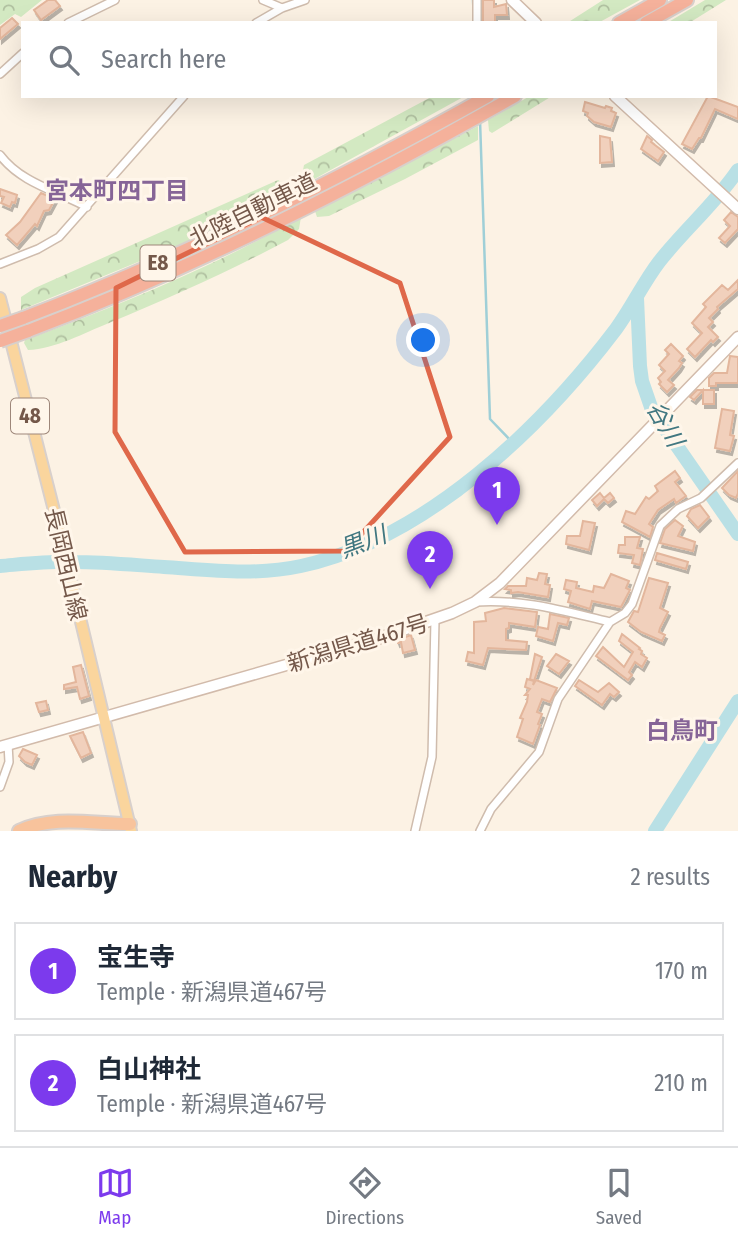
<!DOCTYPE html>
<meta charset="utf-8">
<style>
body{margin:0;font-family:"Fira Sans Condensed","Noto Sans JP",sans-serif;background:#f2f2f3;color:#1f2937}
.you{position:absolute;left:424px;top:341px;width:24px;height:24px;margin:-18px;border:5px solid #fff;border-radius:50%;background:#1a73e8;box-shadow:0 0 0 10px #1a73e833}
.badge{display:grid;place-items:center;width:46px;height:46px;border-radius:50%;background:#7c3aed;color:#fff;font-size:23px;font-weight:700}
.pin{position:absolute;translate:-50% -58px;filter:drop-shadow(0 2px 4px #0008)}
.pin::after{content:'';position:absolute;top:37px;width:24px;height:21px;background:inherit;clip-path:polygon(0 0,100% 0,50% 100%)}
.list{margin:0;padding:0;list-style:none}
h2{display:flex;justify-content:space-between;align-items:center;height:91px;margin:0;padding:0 28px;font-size:30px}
h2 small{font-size:23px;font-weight:400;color:#747a83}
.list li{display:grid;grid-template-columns:46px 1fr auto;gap:21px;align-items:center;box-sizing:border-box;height:98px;margin:0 14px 14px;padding:0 14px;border:2px solid #e0e1e3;border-radius:0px}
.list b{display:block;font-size:26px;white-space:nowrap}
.list p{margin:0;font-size:23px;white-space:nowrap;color:#747a83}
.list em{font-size:23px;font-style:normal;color:#747a83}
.icon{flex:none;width:38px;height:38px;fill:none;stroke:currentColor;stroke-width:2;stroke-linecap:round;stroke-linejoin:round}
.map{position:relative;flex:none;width:738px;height:831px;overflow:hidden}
.search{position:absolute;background:#fff;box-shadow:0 7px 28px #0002;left:21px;right:21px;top:21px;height:77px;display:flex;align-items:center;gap:18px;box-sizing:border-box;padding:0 24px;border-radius:0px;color:#747a83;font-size:26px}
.sheet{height:315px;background:#fff}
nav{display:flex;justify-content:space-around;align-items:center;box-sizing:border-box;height:98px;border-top:2px solid #e0e1e3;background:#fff;font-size:19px;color:#747a83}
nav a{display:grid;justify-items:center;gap:4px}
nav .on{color:#7c3aed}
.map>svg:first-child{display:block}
</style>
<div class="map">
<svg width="738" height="831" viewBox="0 0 738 831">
<defs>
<pattern id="forest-crowns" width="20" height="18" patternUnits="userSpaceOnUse" patternTransform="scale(1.75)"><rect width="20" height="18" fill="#d3e9c2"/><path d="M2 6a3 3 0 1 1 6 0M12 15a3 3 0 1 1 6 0" fill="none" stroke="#b0c0a0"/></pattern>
<filter id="shadow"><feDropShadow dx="2" dy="4" stdDeviation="0" flood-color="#0004"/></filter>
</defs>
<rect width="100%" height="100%" fill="#fcf2e4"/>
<path fill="url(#forest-crowns)" d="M0,0h42l-21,17 -6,-3 -15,11z
M603,0h37l-42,23h-31z
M705,0h21l-37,23h-22z
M433,96h32l-156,86 -3,-1 -4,-6 2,-10z
M530,96h22l-60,37 -3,-2 -1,-11z
M478,126v14l-73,39 -76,37 -12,1 -2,-6z
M278,180l9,5 1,7 -94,47 -173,71v-13l14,-9z
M301,217l-2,12 -11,11c-58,31 -118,58 -179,83 -25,10 -54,26 -81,27l-4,-7 1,-3c95,-35 188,-73 276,-123z"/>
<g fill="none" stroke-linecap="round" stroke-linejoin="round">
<path stroke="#9fcfd7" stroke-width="2.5" d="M473,0l1,23
M480,120l10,299 23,24"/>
<path stroke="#b9e0e5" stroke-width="14" d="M637,298l3,68 2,15 10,29 86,124
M0,566c24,-2 50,-5 74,-4 30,0 60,3 90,5 45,3 91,9 137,-1 125,-27 240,-138 315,-237 16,-22 27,-46 43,-67 25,-32 56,-58 79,-92
M655,831l83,-130"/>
</g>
<path fill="#f1d0bc" stroke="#e3b69c" stroke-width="2" filter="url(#shadow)" d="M48,0h7l5,6 -19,14 -7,-10z
M483,0h11v7l12,-3 1,11h-12v8h-12z
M12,18l6,6 -18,15v-11z
M708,96l30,11v12l-23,-10 -14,29h-2l-7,11 -10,-5z
M585,102l20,6 1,-2 6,2 -1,3 5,2 -5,14 -17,-5 -7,-6 1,-3 -5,-2z
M600,136l10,2 2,24 -12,1z
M647,136l5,4 -1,2 13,10 -6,9 -17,-12z
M0,189l17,6 -2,8 -3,-1 -2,5 -9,-4 3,-6 -4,-1z
M41,193l14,6 -6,11 -5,1 -7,15 -2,-2 -18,21 -11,-10 14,-13z
M731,212l7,5v12l-13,14 -6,-5 11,-12 -6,-6z
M738,280v9l-21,18 1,2 -9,9 4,4 -5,5 10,10 -5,5 -2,-2 -16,17 -8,-8 15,-16 -10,-10 14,-16 -3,-3 19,-19 6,5z
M671,344l12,12 -4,5 3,2 -3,5 -11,12 6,5 -7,7 -8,-8 2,-2 -3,-4 7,-7 -6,-6 10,-11 -4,-4z
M730,356l8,1v26h-22v3h-7v-8l5,-5h13z
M697,390h17v14h-11v-14l-9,10 -4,-3z
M722,409l12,2 -4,24 4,1 -4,15 -15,-3z
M675,471l5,7 -5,4 11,14 -10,7 -2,-4 -16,11 -9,14 4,3 -3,10 -28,-15 4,-11 9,3 11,-17 3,2 9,-8 -3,-5z
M738,471v22l-2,5 -7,-3 -7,-7z
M600,493l4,5 6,-5 4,5 -6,5 -4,-4 -7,7 -5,-6z
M700,505l9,12 -11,11 -11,-12 4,-7z
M675,520l8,6 -5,10 17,6 -2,9 -33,-8 5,-14z
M583,521l12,2 -6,27 -23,-6 1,-8h13z
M625,537h15l-3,11 6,1 -3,16 -8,-2 2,-8 -16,-2 1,-8h6z
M657,553l31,9 -2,7 -31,-9z
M539,573l8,1 -2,10 5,1 -2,12 -30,-5 -7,1v-3l-6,-1 3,-3h18l1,-8 10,2z
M611,574l18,7 -3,7 4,2 -9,17 -29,-6 -2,8 -22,-7 3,-11 -7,-2 2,-9 11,2 -1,6 17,4 1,-6 10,2z
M649,578l19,5 -8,25 8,4 -8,16 -1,4 6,3 -3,6 -21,-9 -13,-10 6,-11 4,1z
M504,608l33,4 -2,15 -26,-4v5l-3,1v11l21,2 -1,8 -38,-2 -5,17 -17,-4 2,-9 6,1v-31l12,-1 -1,-8z
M550,614l19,4 -2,7 -9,-2 -5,18 -17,-5 2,-9 10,2z
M622,634l18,14 -1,1 3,2 -1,3 6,4 -5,9 -7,-5 -6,10 3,3 -4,5 -32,-24 7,-9 21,20 9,-15 -14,-11z
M411,635l4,15 -12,3 -2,-11 -3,1 -1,-3z
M535,654l7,3 -8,24 -4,-2z
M556,654l13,7 -10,13 -12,-8z
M81,665l8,31 -9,3 -3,-12 -13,2v-4l12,-3 -3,-15z
M527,679l7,2 -1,4 3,-5 21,8 -7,14 -8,-3 -5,13 5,2 -4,10 2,1 -7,19 -16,-7 6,-18 -3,-1 7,-16 1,-7h-3l5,-6 -5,-2z
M579,680l19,12 11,-9 10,9 -5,5 -4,-3 -8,11 -27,-19z
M46,701l2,9 -9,2 -3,-9z
M83,732l8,21 -10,5 -11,-22z
M23,749l14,6 -5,10 -7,-3 -6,-6z"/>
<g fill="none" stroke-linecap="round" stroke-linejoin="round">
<g stroke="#cfbcad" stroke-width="10">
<path id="minor" d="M263,0l19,8
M477,0v23
M68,23l47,-23
M256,23l26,-15 23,-8
M0,74l23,-21
M0,155c21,28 57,36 87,52
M0,264l38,-15 21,-12 125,-141
M476,602c49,-3 87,9 134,20
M0,787l9,-25 -1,-18
M415,831l17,-74 3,-137
M480,831l11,-22 48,-57 19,-53 52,-77 15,-9 7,-9 28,-78 18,-17 23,-11 37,-35"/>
</g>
<g stroke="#d2bbab" stroke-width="13">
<path id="secondary" d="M512,0l24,23
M615,96l123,113
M0,747l377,-108 75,-26 23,-11 25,-19 238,-246"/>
</g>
<g stroke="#d8d0cc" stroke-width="14">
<path id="primary" d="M0,298l60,236 71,297"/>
</g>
<g stroke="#d8d0cc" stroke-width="16">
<path id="trunk" d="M19,831c34,-16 74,-7 111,-7"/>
</g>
<g stroke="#d8d0cc" stroke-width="16">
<path id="motorway" d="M619,23l41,-23
M646,23l41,-23
M23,318c161,-61 315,-138 465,-222
M28,331c169,-64 330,-146 487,-235"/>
</g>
<use href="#minor" stroke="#fff" stroke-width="7"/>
<use href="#secondary" stroke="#fff" stroke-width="10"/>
<use href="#primary" stroke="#fad59d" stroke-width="10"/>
<use href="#trunk" stroke="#f8c39c" stroke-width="12"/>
<use href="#motorway" stroke="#f5b19b" stroke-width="12"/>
<g stroke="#d8d0cc" stroke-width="16" stroke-linecap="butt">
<path id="motorway-bridge" d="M0,326l23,-8
M0,341l28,-10"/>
</g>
<use href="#motorway-bridge" stroke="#f5b19b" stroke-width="12"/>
</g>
<path fill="none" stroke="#df684a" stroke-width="5" stroke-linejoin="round" d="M261,217l139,66 50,154 -104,114 -161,1 -70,-120 1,-144z"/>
<g text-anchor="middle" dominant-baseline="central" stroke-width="6" stroke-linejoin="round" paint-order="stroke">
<g fill="#fff6ea" stroke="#9e877a" stroke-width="2">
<rect x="140.5" y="245.5" width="35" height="35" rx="5"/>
<rect x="11" y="398.5" width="38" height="35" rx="5"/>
</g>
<g font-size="21" font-weight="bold" fill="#74584a">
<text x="158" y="263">E8</text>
<text x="30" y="416">48</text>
</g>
<g font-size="23" fill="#74584a" stroke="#fff6ea">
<text transform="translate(253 210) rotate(-26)">北陸自動車道</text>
<text transform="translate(66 564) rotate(77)">長岡西山線</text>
<text transform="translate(358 643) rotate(-17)">新潟県道467号</text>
</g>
<g font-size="24" font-weight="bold" fill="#866597" stroke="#fff6ea">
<text x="117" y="191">宮本町四丁目</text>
<text x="682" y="731">白鳥町</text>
</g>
<g font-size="24" font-style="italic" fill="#417780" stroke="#fff6ea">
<text transform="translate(665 424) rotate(60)">谷川</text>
<text transform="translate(363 542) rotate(-21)">黒川</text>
</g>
</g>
</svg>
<div class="you"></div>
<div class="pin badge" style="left:497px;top:525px">1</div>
<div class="pin badge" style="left:430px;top:589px">2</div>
<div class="search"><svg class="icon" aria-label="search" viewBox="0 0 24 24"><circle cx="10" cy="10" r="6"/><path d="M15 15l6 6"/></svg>Search here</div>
</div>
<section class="sheet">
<h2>Nearby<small>2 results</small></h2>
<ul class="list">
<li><span class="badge">1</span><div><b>宝生寺</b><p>Temple · 新潟県道467号</p></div><em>170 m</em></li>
<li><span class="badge">2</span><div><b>白山神社</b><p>Temple · 新潟県道467号</p></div><em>210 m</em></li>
</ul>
</section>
<nav>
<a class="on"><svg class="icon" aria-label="map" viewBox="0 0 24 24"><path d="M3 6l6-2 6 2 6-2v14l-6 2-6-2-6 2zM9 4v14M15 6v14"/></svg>Map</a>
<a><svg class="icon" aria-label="directions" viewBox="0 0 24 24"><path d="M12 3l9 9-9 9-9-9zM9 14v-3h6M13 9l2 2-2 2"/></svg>Directions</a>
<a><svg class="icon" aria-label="saved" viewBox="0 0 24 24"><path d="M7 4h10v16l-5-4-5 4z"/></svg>Saved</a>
</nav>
